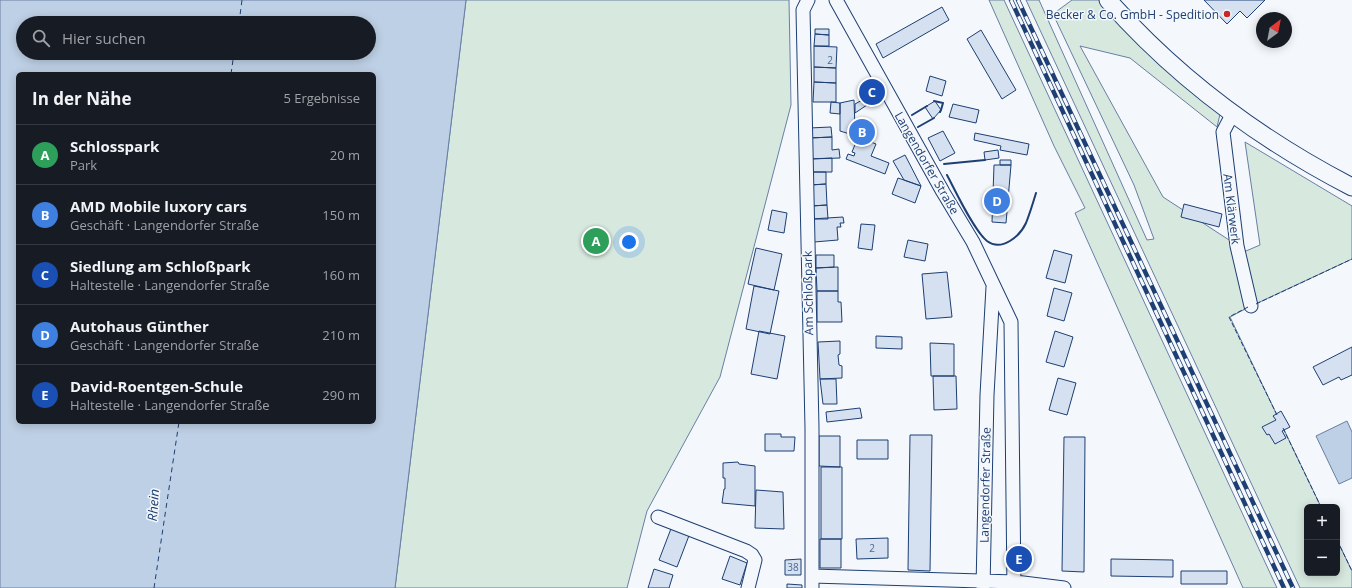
<!DOCTYPE html>
<html lang="de">
<meta charset="utf-8">
<style>
body{margin:0;font-family:"Open Sans",sans-serif;background:#242831;color:#f1f3f6}
.controls{position:absolute;right:12px;bottom:12px;display:grid;overflow:hidden;border-radius:6px;box-shadow:0 2px 10px #0003}
.controls button{width:36px;height:36px;display:grid;place-items:center;padding:0;border:0;border-bottom:1px solid #363941;background:#171b24;color:#f1f3f6;font:20px sans-serif}
.compass{position:absolute;left:1256px;top:12px;width:36px;height:36px;border-radius:50%;background:#171b24;box-shadow:0 2px 10px #0003;rotate:32deg}
.you{position:absolute;left:629px;top:242px;width:14px;height:14px;margin:-10px;border:3px solid #fff;border-radius:50%;background:#1a73e8;box-shadow:0 0 0 6px #1a73e833}
.badge{display:grid;place-items:center;width:26px;height:26px;border-radius:50%;background:#8c9099;color:#fff;font-size:13px;font-weight:700}
.pin{position:absolute;translate:-50% -50%;border:2px solid #fff;box-shadow:0 1px 4px #0006}
.list{margin:0;padding:0;list-style:none}
h2{display:flex;justify-content:space-between;align-items:center;height:52px;margin:0;padding:0 16px;font-size:17px}
h2 small{font-size:13px;font-weight:400;color:#9ea1a6}
.list li{display:grid;grid-template-columns:26px 1fr auto;gap:12px;align-items:center;box-sizing:border-box;height:60px;padding:0 16px;border-top:1px solid #363941}
.list b{display:block;font-size:15px;white-space:nowrap}
.list p{margin:0;font-size:13px;white-space:nowrap;color:#9ea1a6}
.list em{font-size:13px;font-style:normal;color:#9ea1a6}
.icon{flex:none;width:22px;height:22px;fill:none;stroke:currentColor;stroke-width:2;stroke-linecap:round;stroke-linejoin:round}
.map{position:relative;flex:none;width:1352px;height:588px;overflow:hidden}
.search{position:absolute;background:#171b24;box-shadow:0 2px 10px #0003;left:16px;top:16px;width:360px;height:44px;display:flex;align-items:center;gap:10px;box-sizing:border-box;padding:0 14px;border-radius:22px;color:#9ea1a6;font-size:15px}
.panel{position:absolute;background:#171b24;box-shadow:0 2px 10px #0003;left:16px;top:72px;width:360px;height:352px;border-radius:6px}
.map>svg:first-child{display:block}
</style>
<div class="map">
<svg width="1352" height="588" viewBox="0 0 1352 588">
<rect width="100%" height="100%" fill="#f4f7fb"/>
<path fill="#d7e8df" stroke="#687fa3" d="M466,0h323l2,105 -71,272 -73,134 -20,77h-232z
M989,0h15l273,588h-34l-168,-375 10,-5 -31,-62z
M1026,0h13l108,240 7,-1 -20,-54 -81,-171 19,-14h28l120,114 -3,13 -87,-69 -50,-12 83,151 83,54 14,-6 -15,-103 107,64v53l-101,47 -21,11 91,190h-14v66h30v-33l15,31v17h-52z"/>
<path fill="#bed0e5" stroke="#687fa3" fill-rule="evenodd" d="M0,0h466l-71,588h-395zM23,23h346v30h-346zM18,74h356v348h-356z
M1347,421l5,11v46l-13,6 -23,-48z"/>
<g fill="none" stroke-linecap="round" stroke-linejoin="round">
<path stroke="#1d3f73" stroke-width="1" stroke-dasharray="5 4" stroke-linecap="butt" d="M239,23l3,-23
M231,74l3,-21
M154,588l25,-166"/>
</g>
<path fill="#d5e0f0" stroke="#1d3f73" d="M1204,0h61l-18,18 -7,-7 -13,13z
M942,7l7,13 -66,38 -7,-14z
M815,29h14v6l-14,-1z
M981,30l35,60 -14,9 -35,-60z
M815,34l14,1v11h-15z
M814,46l23,1 -1,21 -22,-1z
M814,67l22,1v15l-22,-1z
M930,76l16,5 -4,15 -16,-5z
M814,82l22,1v19h-23z
M864,99l3,6 -12,8v-9z
M854,100l1,30 -2,5 -13,-4v-28z
M935,101l6,9 -8,9 -8,-12z
M831,102l9,1v11l-10,-1z
M953,104l26,6 -3,13 -27,-6z
M863,125l7,10 -5,5 -12,-5 2,-5z
M831,127l1,10 -23,1v-10z
M943,131l12,22 -15,8 -12,-23z
M975,133l54,11 -2,11 -27,-5 1,-4 -27,-6z
M832,137v13l7,-1 1,9 -31,1v-21z
M858,137l18,7 -5,12 18,7 -4,11 -39,-15 2,-5 6,2 1,-3 -3,-1z
M998,150l1,8 -14,2 -1,-8z
M905,155l16,31 -17,-6 -11,-19z
M832,158v14h-23v-13z
M1000,160h11v5h-11z
M994,165h17l-5,58 -14,-1z
M809,172h17v12l-16,1z
M898,178l23,8 -6,17 -23,-9z
M826,184l1,21 -16,1 -1,-21z
M1184,204l38,10 -3,13 -38,-10z
M827,205l1,14h-17v-13z
M772,210l15,3 -3,20 -16,-3z
M843,217l1,6h-4l1,4h-4l1,13 -24,2 -3,-23z
M861,224l14,1 -3,25 -14,-2z
M908,240l20,4 -3,17 -21,-4z
M756,248l26,6 -8,36 -26,-6z
M1054,250l18,5 -7,28 -19,-5z
M816,255h18v12l-18,1z
M838,267v24h-21l-1,-23z
M947,272l5,45 -26,2 -4,-45z
M754,286l25,5 -9,43 -24,-5z
M1054,288l18,5 -8,28 -17,-5z
M817,291h21v11h3l1,20h-25z
M759,331l26,5 -8,43 -26,-5z
M1055,331l18,6 -9,30 -18,-5z
M876,336l26,1v12l-26,-1z
M840,341v13l-2,1 1,10 3,1v12l-22,1 -2,-37z
M930,343l24,1v32h-23z
M1352,347v28l-11,5 -2,-3 -16,8 -10,-18z
M933,376h23l1,33 -23,1z
M1058,378l18,5 -9,32 -18,-5z
M820,379h16l1,25h-14z
M860,408l2,10 -35,4 -1,-10z
M1281,411l9,16 -8,4 4,7 -11,6 -6,-10 -2,1 -5,-8 14,-7 -3,-4z
M765,434h16v3h14l-1,14h-29z
M910,435h22l-2,136 -22,-1z
M819,436h21v31l-21,-1z
M1064,437h21l-1,135 -22,-1z
M857,440h31v19h-31z
M738,462l1,2 16,2v40l-33,-3 2,-14h1v-11h-2v-15z
M821,467h21v72h-21z
M756,490l27,2 1,37 -29,-1z
M672,526l18,7 -13,34 -18,-7z
M888,538v20l-31,1 -1,-20z
M820,539h21v29h-21z
M730,556l17,7 -7,22 -18,-6z
M801,559v16h-16v-15z
M1111,559l62,1v17l-62,-1z
M654,569l19,6 -4,13h-21z
M1181,571h46v13h-46z
M787,584l15,1v3h-15z"/>
<g fill="none" stroke-linecap="round" stroke-linejoin="round">
<g stroke="#1d3f73" stroke-width="15">
<path id="minor" d="M808,0l-5,10 9,418v160
M836,0l107,192 30,50 38,80 3,266
M1233,113l-10,19 14,114 14,60
M658,517l88,34 6,4 3,5 -7,28
M812,576l203,6 49,6
M983,588l4,-193 6,-108"/>
</g>
<g stroke="#1d3f73" stroke-width="19">
<path id="major" d="M1108,0c68,77 153,140 244,187"/>
</g>
<use href="#minor" stroke="#f4f7fb" stroke-width="13"/>
<use href="#major" stroke="#f4f7fb" stroke-width="17"/>
<g stroke="#1d3f73" stroke-width="4.5">
<path id="rail" d="M1011,0l273,588
M1018,0l275,588"/>
</g>
<use href="#rail" stroke="#f4f7fb" stroke-width="3" stroke-dasharray="9" stroke-linecap="butt"/>
<path stroke="#1d3f73" stroke-width="1" stroke-dasharray="5 2" stroke-linecap="butt" d="M1256,304l96,-45
M1248,307l-19,10 48,98
M1283,428l38,79
M1337,540l15,31"/>
<path stroke="#1d3f73" stroke-width="2" d="M934,101l9,2 -2,7 -1,2
M912,115l15,-9
M918,127l16,-9
M944,164l41,-4
M947,175c8,15 27,56 40,66 15,11 33,-5 39,-18 4,-10 7,-20 10,-30"/>
</g>
<circle fill="#c62828" stroke="#f4f7fb" stroke-width="1.5" cx="1227" cy="14" r="4"/>
<g text-anchor="middle" dominant-baseline="central" stroke-width="3" stroke-linejoin="round" paint-order="stroke">
<g font-size="10" fill="#4b6792">
<text x="830" y="60">2</text>
<text x="872" y="548">2</text>
<text x="793" y="567">38</text>
</g>
<g font-size="12" fill="#1d3f73" stroke="#f4f7fb" text-anchor="end">
<text x="1219" y="14">Becker &amp; Co. GmbH - Spedition</text>
</g>
<g font-size="12" fill="#1d3f73" stroke="#f4f7fb">
<text transform="translate(927 163) rotate(60)">Langendorfer Straße</text>
<text transform="translate(1232 209) rotate(83)">Am Klärwerk</text>
<text transform="translate(808 293) rotate(-91)">Am Schloßpark</text>
<text transform="translate(985 485) rotate(-89)">Langendorfer Straße</text>
</g>
<g font-size="13" font-style="italic" fill="#1d3f73" stroke="#f4f7fb">
<text transform="translate(153 505) rotate(-86)">Rhein</text>
</g>
</g>
</svg>
<div class="controls">
<button>+</button>
<button>−</button>
</div>
<svg class="compass" viewBox="-18 -18 36 36"><path d="M0-13l5 13h-10z" fill="#e53935"/><path d="M0 13l5-13h-10z" fill="#9ea1a6"/></svg>
<div class="you"></div>
<div class="pin badge" style="left:596px;top:241px;background:#2e9e5b">A</div>
<div class="pin badge" style="left:862px;top:132px;background:#3f7fe0">B</div>
<div class="pin badge" style="left:872px;top:92px;background:#1a4fb4">C</div>
<div class="pin badge" style="left:997px;top:201px;background:#3f7fe0">D</div>
<div class="pin badge" style="left:1019px;top:559px;background:#1a4fb4">E</div>
<div class="search"><svg class="icon" aria-label="search" viewBox="0 0 24 24"><circle cx="10" cy="10" r="6"/><path d="M15 15l6 6"/></svg>Hier suchen</div>
<section class="panel">
<h2>In der Nähe<small>5 Ergebnisse</small></h2>
<ul class="list">
<li><span class="badge" style="background:#2e9e5b">A</span><div><b>Schlosspark</b><p>Park</p></div><em>20 m</em></li>
<li><span class="badge" style="background:#3f7fe0">B</span><div><b>AMD Mobile luxory cars</b><p>Geschäft · Langendorfer Straße</p></div><em>150 m</em></li>
<li><span class="badge" style="background:#1a4fb4">C</span><div><b>Siedlung am Schloßpark</b><p>Haltestelle · Langendorfer Straße</p></div><em>160 m</em></li>
<li><span class="badge" style="background:#3f7fe0">D</span><div><b>Autohaus Günther</b><p>Geschäft · Langendorfer Straße</p></div><em>210 m</em></li>
<li><span class="badge" style="background:#1a4fb4">E</span><div><b>David-Roentgen-Schule</b><p>Haltestelle · Langendorfer Straße</p></div><em>290 m</em></li>
</ul>
</section>
</div>
